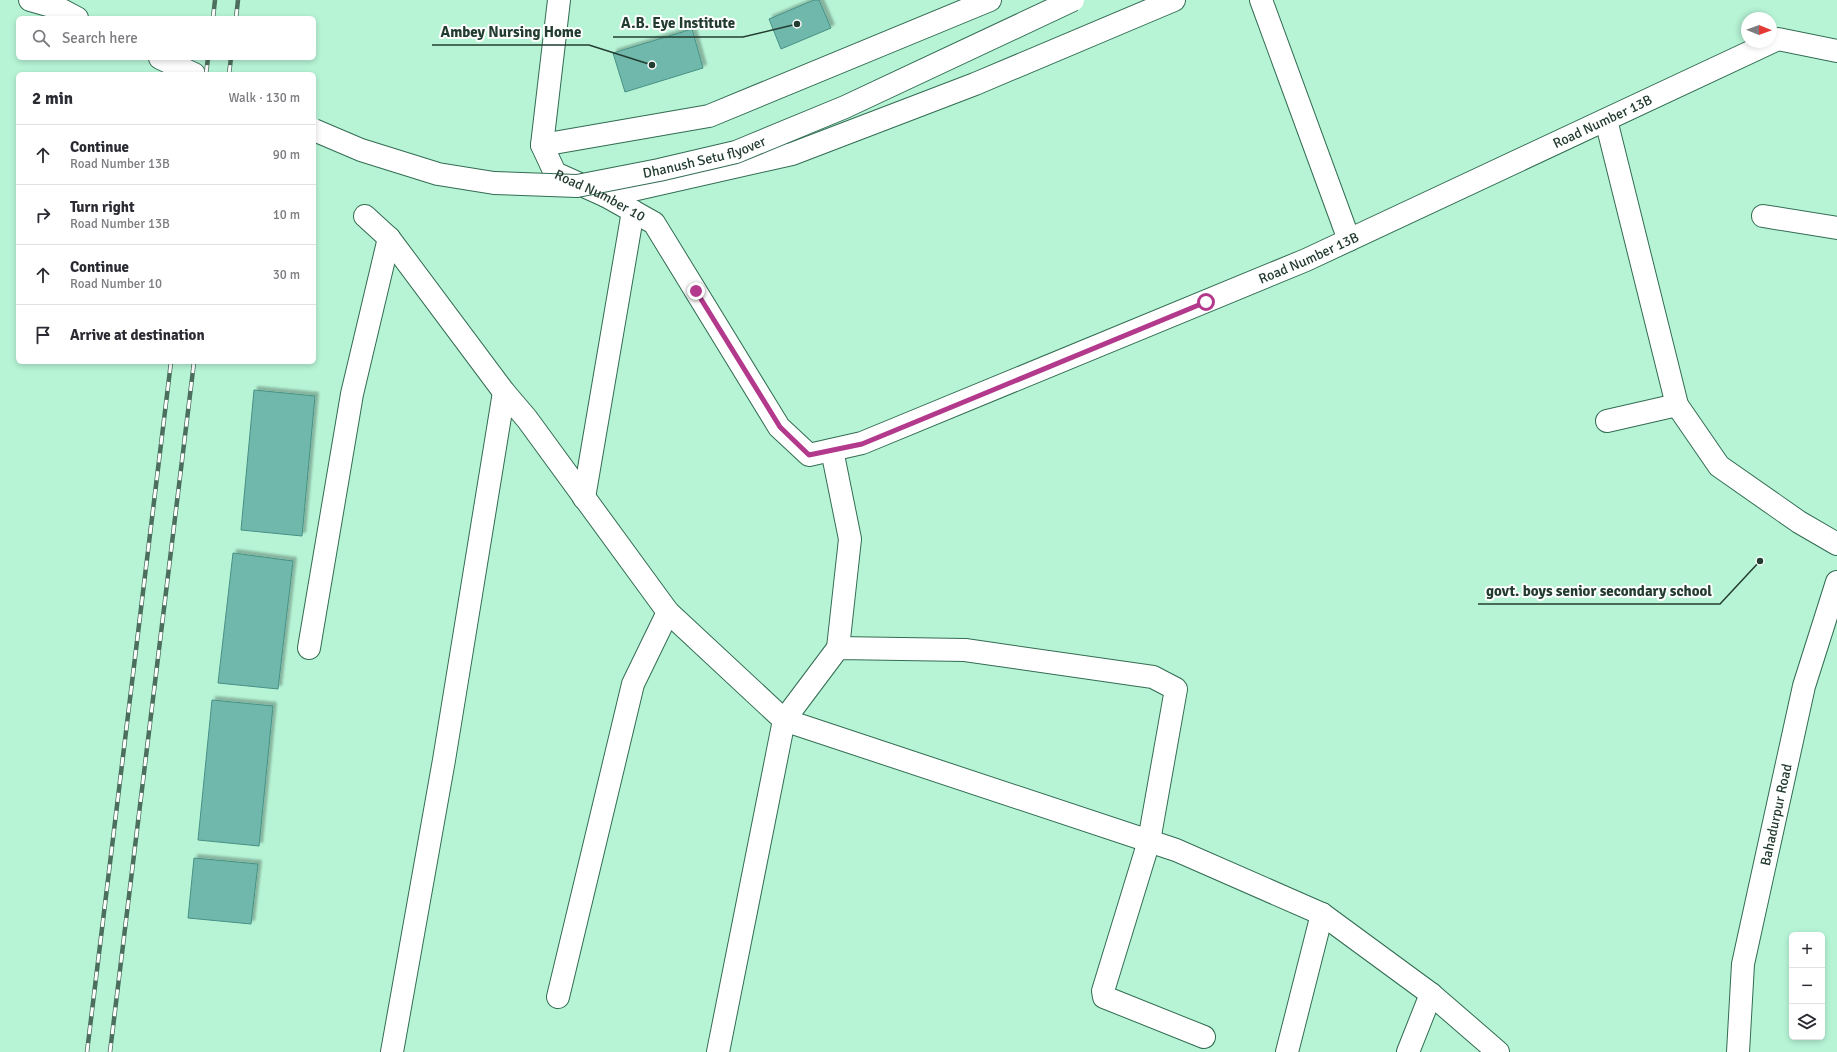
<!DOCTYPE html>
<meta charset="utf-8">
<style>
body{margin:0;font-family:Signika,sans-serif;background:#f2f2f3;color:#2b2b33}
.controls{position:absolute;right:12px;bottom:12px;display:grid;overflow:hidden;border-radius:6px;box-shadow:0 2px 6px #0003}
.controls button{width:36px;height:36px;display:grid;place-items:center;padding:0;border:0;border-bottom:1px solid #e1e1e2;background:#fff;color:#2b2b33;font:20px sans-serif}
.compass{position:absolute;left:1741px;top:12px;width:36px;height:36px;border-radius:50%;background:#fff;box-shadow:0 2px 6px #0003;rotate:91deg}
.stop{position:absolute;width:12px;height:12px;margin:-9px;border:3px solid #b3398d;border-radius:50%;background:#fff}
.stop.end{background:#b3398d;border-color:#fff;box-shadow:0 1px 4px #0008}
.list{margin:0;padding:0;list-style:none}
h2{display:flex;justify-content:space-between;align-items:center;height:52px;margin:0;padding:0 16px;font-size:17px}
h2 small{font-size:13px;font-weight:400;color:#7c7c81}
.list li{display:grid;grid-template-columns:26px 1fr auto;gap:12px;align-items:center;box-sizing:border-box;height:60px;padding:0 16px;border-top:1px solid #e1e1e2}
.list b{display:block;font-size:15px;white-space:nowrap}
.list p{margin:0;font-size:13px;white-space:nowrap;color:#7c7c81}
.list em{font-size:13px;font-style:normal;color:#7c7c81}
.icon{flex:none;width:22px;height:22px;fill:none;stroke:currentColor;stroke-width:2;stroke-linecap:round;stroke-linejoin:round}
.map{position:relative;flex:none;width:1837px;height:1052px;overflow:hidden}
.search{position:absolute;background:#fff;box-shadow:0 2px 6px #0003;left:16px;top:16px;width:300px;height:44px;display:flex;align-items:center;gap:10px;box-sizing:border-box;padding:0 14px;border-radius:6px;color:#7c7c81;font-size:15px}
.panel{position:absolute;background:#fff;box-shadow:0 2px 6px #0003;left:16px;top:72px;width:300px;height:292px;border-radius:6px}
.map>svg:first-child{display:block}
</style>
<div class="map">
<svg width="1837" height="1052" viewBox="0 0 1837 1052">
<defs>
<filter id="shadow"><feDropShadow dx="3.5" dy="-3.5" stdDeviation="1" flood-color="#0004"/></filter>
</defs>
<rect width="100%" height="100%" fill="#b7f4d6"/>
<path fill="#70b8ac" stroke="#489085" filter="url(#shadow)" d="M814,0h5l12,28 -50,21 -12,-30z
M692,29l11,39 -78,24 -12,-39z
M254,390l61,6 -13,140 -61,-6z
M233,553l60,8 -15,128 -60,-6z
M212,700l61,6 -14,140 -61,-6z
M194,858l64,6 -7,60 -63,-6z"/>
<g fill="none" stroke-linecap="round" stroke-linejoin="round">
<g stroke="#326c52" stroke-width="24">
<g id="minor">
<path id="s1" d="M559,0l-17,145 13,28 51,23 48,27 125,204 30,28 53,-12 444,-183 472,-221 59,12"/>
<path d="M1261,0l88,240"/>
<path d="M1606,120l71,285 42,61 80,56 38,22"/>
<path d="M542,145l167,-29 281,-116"/>
<path d="M606,196l186,-42 183,-70 199,-84"/>
<path d="M365,216l24,22 115,154 23,27 141,193 116,108 392,130 146,64 109,80 67,58"/>
<path d="M1763,216l74,12"/>
<path d="M1607,421l70,-16"/>
<path d="M832,450l18,89 -12,109"/>
<path d="M584,498l49,-287"/>
<path d="M309,648l43,-254 37,-156"/>
<path d="M558,997l75,-313 35,-72"/>
<path d="M392,1052l52,-292 60,-368"/>
<path d="M718,1052l66,-332 54,-72 127,2 188,27 23,12 -27,152 -46,150 1,6 100,40"/>
<path d="M1287,1052l35,-138"/>
<path d="M1408,1052l23,-58"/>
<path id="s2" d="M1738,1052l5,-88 61,-278 33,-104"/>
</g>
</g>
<g stroke="#326c52" stroke-width="24">
<path id="major" d="M30,0l28,8 19,10
M160,58l34,16"/>
</g>
<use href="#minor" stroke="#fff" stroke-width="22"/>
<use href="#major" stroke="#fff" stroke-width="22"/>
<g stroke="#4c6e5d" stroke-width="4.5">
<path id="rail" d="M213,18l2,-18
M236,18l2,-18
M206,74l2,-16
M229,74l2,-16
M87,1052l84,-690
M110,1052l84,-690"/>
</g>
<use href="#rail" stroke="#fff" stroke-width="3" stroke-dasharray="9" stroke-linecap="butt"/>
<g stroke="#326c52" stroke-width="24" stroke-linecap="butt">
<g id="major-bridge">
<path id="s3" d="M314,130l47,20 77,24 56,9 83,3 82,-16 77,-18 109,-45 228,-107"/>
</g>
</g>
<use href="#major-bridge" stroke="#fff" stroke-width="22"/>
</g>
<g fill="none" stroke-linecap="round" stroke-linejoin="round">
<path stroke="#b3398d" stroke-width="5" d="M696,291l84,136 29,28 53,-11 344,-142"/>
</g>
<g text-anchor="middle" dominant-baseline="central" stroke-width="4" stroke-linejoin="round" paint-order="stroke">
<g font-size="14" fill="#233c30" stroke="#fff">
<text stroke="none"><textPath href="#s1" startOffset="1430">Road Number 13B</textPath></text>
<text stroke="none"><textPath href="#s3" startOffset="402">Dhanush Setu flyover</textPath></text>
<text stroke="none"><textPath href="#s1" startOffset="227">Road Number 10</textPath></text>
<text stroke="none"><textPath href="#s1" startOffset="1106">Road Number 13B</textPath></text>
<text stroke="none"><textPath href="#s2" startOffset="241">Bahadurpur Road</textPath></text>
</g>
</g>
<path fill="none" stroke="#233c30" stroke-width="1.5" d="M797 24L743 37H613M652 65L589 45H432M1760 561L1720 604H1478"/>
<g fill="#233c30" stroke="#fff" stroke-width="1.5">
<circle cx="797" cy="24" r="4"/>
<circle cx="652" cy="65" r="4"/>
<circle cx="1760" cy="561" r="4"/>
</g>
<g font-size="15" text-anchor="middle" font-weight="bold" fill="#233c30" stroke="#fff" stroke-width="4" stroke-linejoin="round" paint-order="stroke">
<text x="678" y="28">A.B. Eye Institute</text>
<text x="511" y="37">Ambey Nursing Home</text>
<text x="1599" y="596">govt. boys senior secondary school</text>
</g>
</svg>
<div class="controls">
<button>+</button>
<button>−</button>
<button><svg class="icon" aria-label="layers" viewBox="0 0 24 24"><path d="M12 4l9 5-9 5-9-5zM3 14l9 5 9-5"/></svg></button>
</div>
<svg class="compass" viewBox="-18 -18 36 36"><path d="M0-13l5 13h-10z" fill="#e53935"/><path d="M0 13l5-13h-10z" fill="#7c7c81"/></svg>
<div class="stop" style="left:1206px;top:302px"></div>
<div class="stop end" style="left:696px;top:291px"></div>
<div class="search"><svg class="icon" aria-label="search" viewBox="0 0 24 24"><circle cx="10" cy="10" r="6"/><path d="M15 15l6 6"/></svg>Search here</div>
<section class="panel">
<h2>2 min<small>Walk · 130 m</small></h2>
<ul class="list">
<li><svg class="icon" aria-label="ahead" viewBox="0 0 24 24"><path d="M12 20V5M6 11l6-6 6 6"/></svg><div><b>Continue</b><p>Road Number 13B</p></div><em>90 m</em></li>
<li><svg class="icon" aria-label="right" viewBox="0 0 24 24"><path d="M7 20v-9h11M14 6l5 5-5 5"/></svg><div><b>Turn right</b><p>Road Number 13B</p></div><em>10 m</em></li>
<li><svg class="icon" aria-label="ahead" viewBox="0 0 24 24"><path d="M12 20V5M6 11l6-6 6 6"/></svg><div><b>Continue</b><p>Road Number 10</p></div><em>30 m</em></li>
<li><svg class="icon" aria-label="arrive" viewBox="0 0 24 24"><path d="M6 21V4h12l-3 4 3 4H6"/></svg><div><b>Arrive at destination</b></div></li>
</ul>
</section>
</div>
